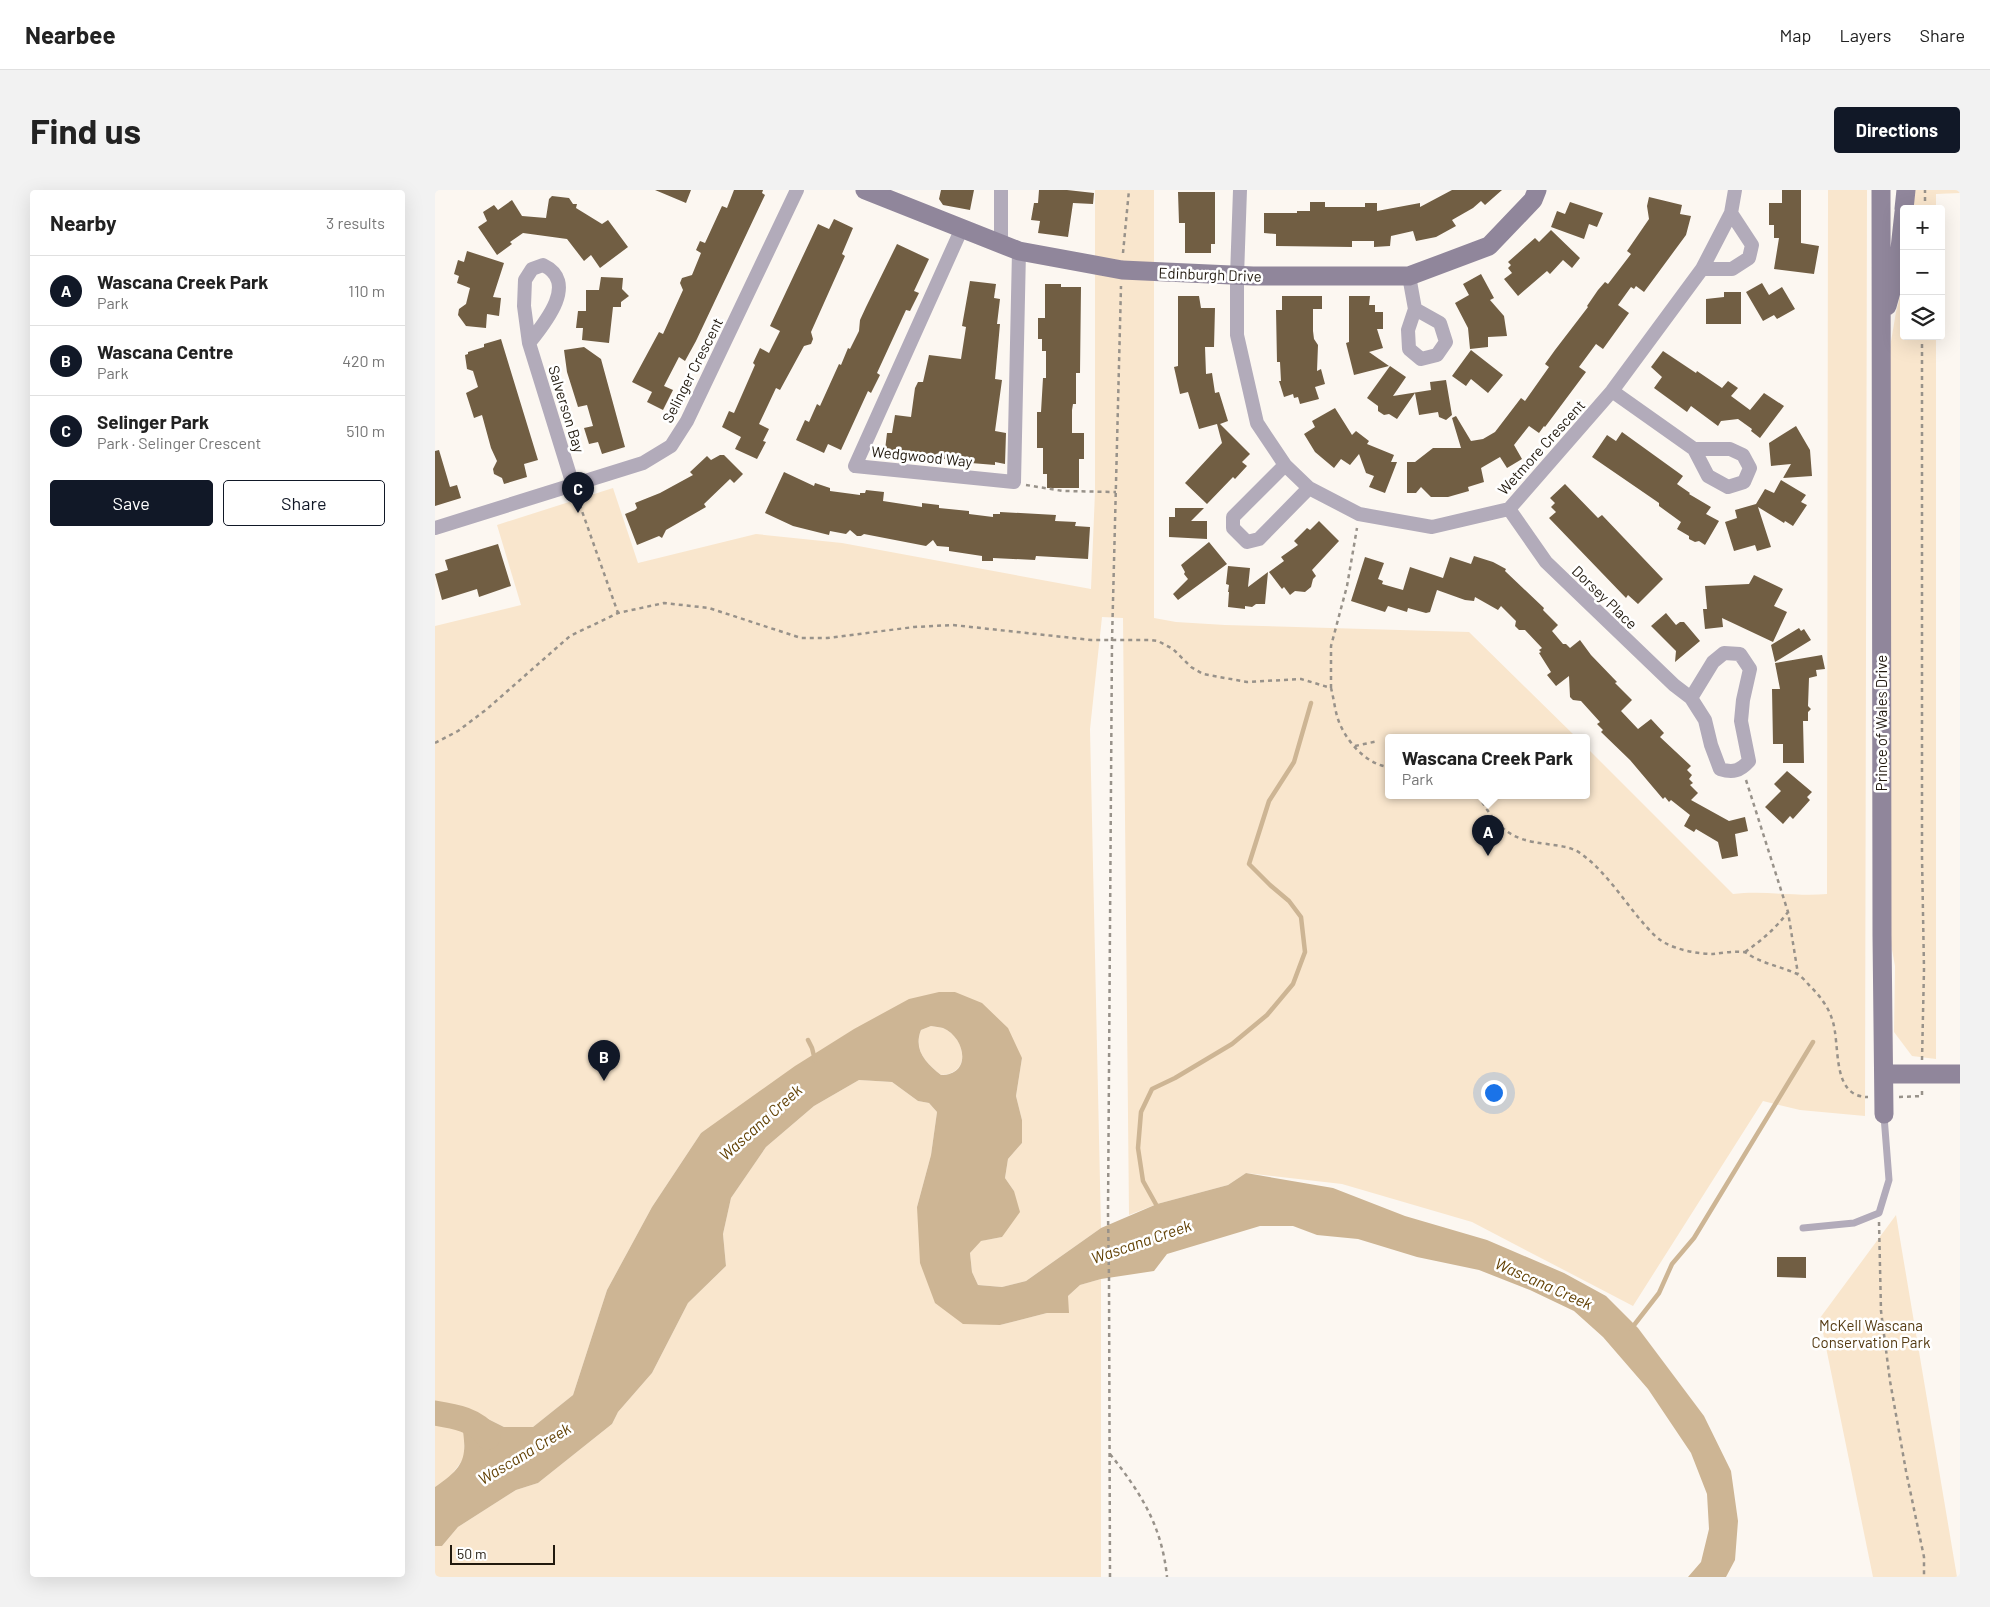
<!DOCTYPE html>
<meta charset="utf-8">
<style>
body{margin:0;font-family:Barlow,sans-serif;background:#f2f2f2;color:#222}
.controls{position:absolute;right:15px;top:15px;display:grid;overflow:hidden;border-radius:5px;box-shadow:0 5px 20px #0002}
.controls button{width:45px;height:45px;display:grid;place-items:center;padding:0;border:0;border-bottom:1px solid #e0e0e0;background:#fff;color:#222;font:25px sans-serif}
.scale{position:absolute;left:15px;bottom:12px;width:105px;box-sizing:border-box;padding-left:5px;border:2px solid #21190e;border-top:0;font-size:14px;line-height:18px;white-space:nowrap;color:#21190e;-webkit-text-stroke:4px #fff;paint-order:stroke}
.you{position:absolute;left:1058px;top:902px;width:18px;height:18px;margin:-12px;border:4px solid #fff;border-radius:50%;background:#1a73e8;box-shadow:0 0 0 8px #1a73e833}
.badge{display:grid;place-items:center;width:32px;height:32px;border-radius:50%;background:#111827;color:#fff;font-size:16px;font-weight:700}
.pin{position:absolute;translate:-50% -41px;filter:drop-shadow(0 1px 2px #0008)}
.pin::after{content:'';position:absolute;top:26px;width:18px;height:15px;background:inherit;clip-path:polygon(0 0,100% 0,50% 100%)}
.popup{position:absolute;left:950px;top:544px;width:205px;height:65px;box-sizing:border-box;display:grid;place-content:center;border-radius:5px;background:#fff;filter:drop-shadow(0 1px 4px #0005);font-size:16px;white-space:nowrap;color:#767676}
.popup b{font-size:19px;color:#222}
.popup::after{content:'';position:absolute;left:50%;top:100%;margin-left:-10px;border:10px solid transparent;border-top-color:#fff}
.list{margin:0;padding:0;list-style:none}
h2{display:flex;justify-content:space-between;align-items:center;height:65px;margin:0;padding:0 20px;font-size:21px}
h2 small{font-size:16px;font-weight:400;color:#767676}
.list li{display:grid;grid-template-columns:32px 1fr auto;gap:15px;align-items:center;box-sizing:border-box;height:70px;padding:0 20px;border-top:1px solid #e0e0e0}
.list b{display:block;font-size:19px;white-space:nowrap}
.list p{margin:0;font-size:16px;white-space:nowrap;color:#767676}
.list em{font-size:16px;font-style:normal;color:#767676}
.actions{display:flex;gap:10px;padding:15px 20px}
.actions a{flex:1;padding:11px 0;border:1px solid #111827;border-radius:5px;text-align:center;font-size:18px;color:#111827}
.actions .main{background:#111827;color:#fff}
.icon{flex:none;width:28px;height:28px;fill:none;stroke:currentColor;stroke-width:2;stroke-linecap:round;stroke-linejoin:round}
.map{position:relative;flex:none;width:1525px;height:1387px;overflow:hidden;border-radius:5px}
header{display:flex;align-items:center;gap:30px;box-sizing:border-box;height:70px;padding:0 25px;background:#fff;border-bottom:1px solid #e0e0e0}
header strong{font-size:24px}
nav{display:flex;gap:28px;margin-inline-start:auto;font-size:18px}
.intro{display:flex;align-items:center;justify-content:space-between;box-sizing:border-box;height:120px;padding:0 30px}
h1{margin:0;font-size:35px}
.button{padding:12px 22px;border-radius:5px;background:#111827;color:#fff;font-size:18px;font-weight:700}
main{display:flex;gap:30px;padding:0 30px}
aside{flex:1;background:#fff;border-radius:5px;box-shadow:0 5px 20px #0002}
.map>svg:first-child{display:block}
</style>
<header>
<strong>Nearbee</strong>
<nav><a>Map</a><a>Layers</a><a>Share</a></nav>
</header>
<div class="intro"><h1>Find us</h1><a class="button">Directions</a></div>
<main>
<aside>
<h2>Nearby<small>3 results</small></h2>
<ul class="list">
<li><span class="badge">A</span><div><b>Wascana Creek Park</b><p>Park</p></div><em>110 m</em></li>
<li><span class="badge">B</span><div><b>Wascana Centre</b><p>Park</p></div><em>420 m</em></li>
<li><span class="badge">C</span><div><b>Selinger Park</b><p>Park · Selinger Crescent</p></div><em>510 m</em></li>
</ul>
<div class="actions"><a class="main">Save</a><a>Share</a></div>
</aside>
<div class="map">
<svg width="1525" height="1387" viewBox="0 0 1525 1387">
<rect width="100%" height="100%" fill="#fcf7f1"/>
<path fill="#f9e6cd" d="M660,0h59v428l22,4 49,3 244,7 107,105h-187v58h198v-47l146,146c31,-4 63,3 94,0l1,-704h39l-2,926 -65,-6 -37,-9 -130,205 -161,-84 -130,-38 -96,-11 -18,12 -71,19 -28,11 -6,-597 -21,-1 -12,112 11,499 -75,53 -24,6 -24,-2 -6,-13 -2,-19 10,-12 22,-4 12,-46 -9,-13 3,-19 14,-16v-23l-6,-24 6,-38 -67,-66 -254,141 -49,74 -45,83 -34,105 -40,32h-29l-24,-12 -16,24v19l-14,19 -15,10v-861l86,-21 -24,-80 116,-37 25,75 118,-29 86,9 249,46 4,-97z
M1475,0h50v3l-24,1v15h-26z
M1469,91v55h32v723l-24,-3 -18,-24 1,-66 -9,-49v-546l10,-59z
M496,836c4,1 9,1 12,2 23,10 29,46 -2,47 -15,-12 -28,-25 -20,-45z
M424,890l33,2 26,19 11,2 8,9 -6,43 -14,52 83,118 47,-12h21v-17l12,-11 21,-6v298h-666v-31h7l16,-19 58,-37 22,-7 74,-59 6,-12 34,-39 36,-70 38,-37 -3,-32 8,-36 35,-51 48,-41z
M1461,1025l3,18 58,344h-84l-53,-259z"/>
<path fill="#cdb594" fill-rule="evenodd" d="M504,802h16l27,11 26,25 14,30 -6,38 6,24v23l-14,16 -3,19 9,13 6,21 -18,25 -21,4 -11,12 2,19 6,13 24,2 24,-6 75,-53 56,-24 71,-19 18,-12 87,15 72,28 82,24 77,33 42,23 32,32 66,88 27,55 7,50 -3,39 -9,17h-38l13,-15 8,-33 -2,-35 -16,-41 -43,-64 -45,-52 -29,-26 -44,-21 -51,-20 -62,-13 -59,-18 -41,-4 -24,-9h-33l-93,28 -13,17 -53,8 -21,6 -12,11 1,17h-22l-47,12 -37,-1 -28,-21 -15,-40 -3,-56 14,-52 6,-43 -8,-9 -11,-2 -26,-19 -33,-2 -45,26 -48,41 -35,51 -8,36 3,32 -38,37 -36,70 -34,39 -6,12 -74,59 -22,7 -58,37 -16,19h-7v-59c33,-22 32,-32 26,-69l19,-3 24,12h29l40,-32 34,-105 45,-83 49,-74 94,-67 59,-37 55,-30zM496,836c4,1 9,1 12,2 23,10 29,47 -2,47 -15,-12 -28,-25 -20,-45z"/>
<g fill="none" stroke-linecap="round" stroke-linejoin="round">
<path stroke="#cdb594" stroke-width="4.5" d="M373,850l4,8 3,12
M723,1018l-15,-27 -5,-33 3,-36 11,-23 23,-11 57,-34 35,-29 26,-31 12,-32 -4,-35 -12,-16 -19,-16 -21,-21 20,-63 25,-39 17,-59
M1196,1139l28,-36 13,-29 22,-26 119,-196"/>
<path stroke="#cdb594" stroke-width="25" d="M0,1223c19,3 42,7 53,24"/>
</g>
<path fill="#715e43" d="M220,0h36l-5,13z
M299,0h29l-1,3 3,2 -69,146 -11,20 -6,-4 -15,29 9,4 -10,20 -16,-8 5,-10 -20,-10 27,-50 4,2 20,-44 -3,-7 2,-5 10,-3 9,-22 -5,-3 4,-9 5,2 17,-37 5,2z
M506,0h33l-4,20 -27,-5 -4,-6z
M604,0h28l27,3 -1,11 -20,-1 -5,34 -30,-4 2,-12 -9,-1 3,-17h4z
M1017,0h50l-17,15 -4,-4 -8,7 -21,12 4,6 -20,11 -20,4 -3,-10 -22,5 -1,10 -16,1v-6h-22v6l-76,-1v-12l-12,-1v-20h33v-2h13v-9h15v5h40v-4h12v8l43,-8v4z
M1347,0h19v53l18,3 -5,28 -40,-5 5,-31h-5v-13h-5v-22h13z
M743,2h37v52h-4v9h-26v-30h-6z
M117,6l17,2 4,6h4l-1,4 26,16 6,-4 20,27 -28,21 -9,-13 -7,6 -17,-22 -44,-6 -13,9 2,2 -15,11 -19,-28 9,-6 -4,-9 11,-7 4,5 14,-10 10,16 24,2 3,-19z
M1214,7l33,8 -2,9 11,2 -5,19 -42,57 -8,-6 -2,3 -3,-2 -13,18 11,8 -26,36 -7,-5 -17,23 7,5 -41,55 -1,-1 -5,7 -10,-7 -15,19 8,14 -15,9 -7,-11 -19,11 3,14 -16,5 1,4 -21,6h-17l-10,-10 -5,6h-9v-31h8l18,-14h28l-9,-30 4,-2 15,25 12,-2 12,-7 26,-34 4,3 24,-34 -4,-3 10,-14 33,-43 -1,-1 11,-16 7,-8 3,2 23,-30 -4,-3 22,-32 -2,-13z
M1135,12l33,11 -6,14 -8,-3 -5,15 -33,-12 6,-16 8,3z
M399,29l19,9 -11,26 3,2 -34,76 2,7 -2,5 -7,2 -24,44 -4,-2 -17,36 10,5 -6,12 3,1 -9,17 -22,-10 6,-12 -19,-10 7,-16 5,2 21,-48 -2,-2 7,-15 9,5 11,-22 -10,-5 48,-102 11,5z
M1116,40l29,28 -8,10 -9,-8 -13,14 -3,-3 -29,25 -14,-17 8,-6 -4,-5 3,-3 -3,-3 27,-24 4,4z
M462,54l32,15 -15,32 5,2 -9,18 -4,-1 -29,63 3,2 -9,18 -3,-2 -27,59 -13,-6 -4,9 -28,-13 9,-20 4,2 8,-18 3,2 19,-42 2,1 7,-17 2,1 9,-18 1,-11 6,-13z
M32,61l37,12 -11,34 8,1 -2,18 -12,-2 -1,14 -20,-2 -8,-11 1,-6 7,-5 4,-16 -13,-5 2,-7 -5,-2 4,-14 6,2z
M1046,84l13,24 -4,2 14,16 3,20 -19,1v10l-18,2 -2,-21 -13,-25 14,-8 -6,-11z
M166,87l22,1 -1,11 7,7 -8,6v5h-8l-4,36 -27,-3 1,-12h-7l2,-17h8v-21h13z
M535,91l26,3 -2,14 6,1 -3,25h3l-5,55 7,1 -7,51 11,2 -1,31 -10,-2v3l-24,-2 -86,-13 2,-17h5l3,-18 16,2 4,-29 3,-6h5l6,-27 32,4 5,-32 -4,-1z
M1327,93l7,12 13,-8 13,22 -18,10 -3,-4 -11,6 -17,-29z
M610,94h16v3h20l-1,86h-4v31h-3l-1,6v23h12v26h-5v29h-32v-14h-4v-26h-6v-36h4l2,-34h3v-27h-4v-12h-4v-21h7z
M1289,102h17v32h-35v-25l18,-2z
M743,106h21l2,12h14l-1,39h-9l1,27 6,-1 3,20 4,-1 9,29 -8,3 30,30 -8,8 5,4 -12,13 -2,-2 -26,27 -22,-21 37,-40 -5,-19 -18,5 -11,-37 -8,2 -6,-27 4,-1z
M847,106h40v13h-9v22l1,8 4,6 -1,26 4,-2 4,15 -10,3 4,12 -19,5 -2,-7 -4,1 -1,-4 -9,3 -5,-16h2l-1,-19h-3l-1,-52h6z
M914,106h21l-1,9h6v7h8v17h-6l6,19 -14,4 20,14 -35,9 -8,-32 3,-1z
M66,149l37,121 -14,4 3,13 -23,7 -2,-6 -8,-4 -1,-5 4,-8 -6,-13 -9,-33 -8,3 -8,-25 12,-6 -5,-16 -6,-2 -2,-14 3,-1v-2l16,-5v-3z
M149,157l17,12 24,88 -23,7 -4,-12 -9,2 -5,-16 9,-2 -6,-21 -9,2 -11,-35 -3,-22z
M1036,160l32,25 -15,18 -17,-14 -5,7 -14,-10z
M1228,161l33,22 1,-2 25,17 6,-7 10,7 -7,8 19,14 14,-17 20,13 -24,32 -9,-7 1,-2 -14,-10 -17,2 -3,5 -27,-20 -4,6 -33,-24 8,-11 -11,-10z
M955,176l16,11 -13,19 38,-6 -1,-8 16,-2 6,35 -6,5 -7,-3 -1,-5 -19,3 -4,-22 -18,26 -8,-5 -5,1 -6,-4v-5l-11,-8z
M900,218l17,27 4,-4 13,10 -2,3 27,11 -3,7h6l-12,31 -16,-6 5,-11 -8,-3 -7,-19 -9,11 -9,-6 -7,9 -19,-16 -11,-18 11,-7 -3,-6z
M1361,236l14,24 2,26 -29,2 8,-14 -20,2 -2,-23z
M1187,242l61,44 -6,8 13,9 -1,1 22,13 -5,7 13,7 -14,24 -6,-4 -4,1 -6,-3v-3l-12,-7 4,-7 -22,-16v-3l-16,-11 -51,-35 15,-22 9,6z
M4,260l11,37 7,-2 4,13 -26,8v-55z
M285,265h4l19,19 -9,9 -4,-4 -26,25 2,3 -40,23 -4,8 -3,-2 -22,9 -12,-31 10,-4 2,-2 -2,-5 25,-10 33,-18 -3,-3 17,-16 4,4z
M349,282l30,14 1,-3 15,5v3l30,4v-2h5l1,-3 18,2 -1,9 39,6v-4l17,2v3l30,3v3l24,3v-3h7v-2l56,3 -1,6 21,1 -1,4 15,1 -2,32 -52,-3 -1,4 -42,-2v3h-11v-5l-33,-5v-4l-12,-1 -4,-6 -7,6 -62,-12 -3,2h-4l-7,-6 -4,4 -16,-3 -1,4 -36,-9 -28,-13z
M1346,290l25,15 -5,7 6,3 -14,21 -8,-5 -1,2 -26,-16 13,40 -14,4 -2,-6 -21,6 -9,-29 12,-4 -2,-8 21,-6 9,-15 9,4z
M1130,294l33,34 4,-3 61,64 -25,25 -10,-9 -2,3 -77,-80 7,-6 -5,-5 4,-4 -5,-5z
M740,318h29l-13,13h16v18l-38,-2v-20h6z
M884,331l20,20 -27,29 4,6 -3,3 -2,8 -6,5 -10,-1 -5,4 -6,-8 -2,2 -13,-17 15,-11 -3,-4 17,-12 -4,-4 13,-13 3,2z
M774,352l18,22 -49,36 -5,-6 15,-15 -4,-5 1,-2 -4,-7z
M63,354l13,42 -32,11 -2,-8 -35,11 -7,-26 13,-4 -3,-10z
M1039,366l19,6 13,7 -1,2 39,37 -1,2 15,15 -6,6 11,13h3l4,4 10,-8 11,15 26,27 -2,1 17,17 -11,11 17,18 13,-10 13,14 -4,4 31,29 -4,4 5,5 -3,4 4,4 -3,2 8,8 -7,7 38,21 16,-4 3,14 -13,3 3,22 -16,3 -4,-17 -22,-13 -2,3 -10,-6 6,-11 -19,-15 -2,2 -4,-5 -2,2 -33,-39 -29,-28 2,-2 -6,-6 3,-2 -19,-21 -8,-1 -3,-3 -1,-21 -13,10 -9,-11 4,-3 -12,-19 2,-1 -2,-2 3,-2 -17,-18h-6l-4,-4 1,-5 -15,-15 -3,4 -23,-13 -1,4 -9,-1 -28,-10 -7,22 -4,1 -18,-5 -1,4 -19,-6 -3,6 -34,-11 14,-44 19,6 -6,16 5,2 -1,3 21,6 7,-23 33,11 7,-21 21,7z
M793,376l22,2 -2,19 20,-15 -3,32h-9l-4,3 -7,-1v3l-17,-2 1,-15h-1l1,-7 -3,-1z
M1319,385l29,14 -9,17 13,6 -14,30 -51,-24 1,9 -18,2 -2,-20h4l-2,-23 44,-2z
M1231,423l10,12 4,-3h4l16,19 -25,21 1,-11 -25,-25z
M1364,438l2,3 3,-2 7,11 -36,22 -4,-17z
M1387,465l3,14 -9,1 1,6 -8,2 -1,28 3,3 -3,3v9h-5l1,42h-21v-19h-10l-1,-55h8l-5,-26z
M1352,581l25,21 -5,5 3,3 -17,19 -3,-3 -7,8 -18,-17 16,-16 -7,-7z
M1342,1067h29v21l-29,-1z"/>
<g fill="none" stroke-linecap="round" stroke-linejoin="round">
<path stroke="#98928a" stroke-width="2.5" stroke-dasharray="4 4" stroke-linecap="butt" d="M1490,19v-19
M688,63l6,-63
M591,295l37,6 53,1
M142,307l41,116
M896,498v-42l16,-60 10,-58
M0,553l23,-12 29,-22 83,-73 48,-23 46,-10 45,5 92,30h26l87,-11 39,-2 138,15h60l7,1 15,8 18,18 12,7 44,8 54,-3 30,9c3,11 4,24 8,34 8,20 28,43 50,45
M920,556l23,-5
M1311,590l42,132 10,62
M1043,605c19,32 30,45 69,49 11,2 23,2 33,9 23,16 40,42 58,64 8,9 16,20 27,26 13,7 33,11 48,11 9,-1 20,-3 30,-2 4,0 6,3 10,5 13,7 28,10 42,16 6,2 10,8 14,12 10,10 19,21 23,34 9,24 -2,78 36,78
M1310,762c17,-12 30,-23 43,-40
M1487,870l2,-91 -2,-112v-521
M1464,907l23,-1v-6
M1444,1032l2,89 9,70 16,90 18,86v20
M675,1264c31,39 52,72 57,123
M675,1387l-1,-298 -1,-66 4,-572 9,-355"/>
<path stroke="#b2abba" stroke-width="7" d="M1368,1038l51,-5 25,-10 10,-33 -5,-64"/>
<path stroke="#b2abba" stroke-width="14" d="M566,0v53
M805,0l-3,86v59l20,88 28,42 24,23 50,26 73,13 77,-18 103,-118 90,-122 29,-56 4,-23
M527,38l-107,238 159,16 5,-231
M1267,79h30l17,-11 3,-13 -21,-32
M974,86l6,33 -7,21 1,19 12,10 16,-4 9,-13 -6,-19 -25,-14
M94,153c16,-20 50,-61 14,-78l-11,4 -7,11 -1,26 5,37 44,142
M1177,201l82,58 14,27 20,11 16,-5 6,-14 -7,-13 -13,-6h-36
M850,275l-52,52v11l14,14 12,-3 50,-51
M1074,319l37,53 128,123 17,13 14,22 6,25 9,24c13,4 20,2 29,-8l-8,-40 2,-21 7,-31 -10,-15 -16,-1 -11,9 -22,36
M0,338l208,-65 28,-17 16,-25 110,-231"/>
<path stroke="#90869b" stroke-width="19" d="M430,0l154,61 103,19 131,6h156l80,-30 44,-46 4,-10
M1446,0l1,745 2,179
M1469,19l2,-19
M1452,116l11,-39 6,-55
M1449,884h76"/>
</g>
<g text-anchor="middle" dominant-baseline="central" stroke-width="5" stroke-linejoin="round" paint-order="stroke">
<g font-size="15" fill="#21190e" stroke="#fff">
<text transform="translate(775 84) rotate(2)">Edinburgh Drive</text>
<text transform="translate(257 180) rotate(-63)">Selinger Crescent</text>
<text transform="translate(132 219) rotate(73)">Salverson Bay</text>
<text transform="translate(1106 257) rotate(-48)">Wetmore Crescent</text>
<text transform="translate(487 266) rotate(6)">Wedgwood Way</text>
<text transform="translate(1170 407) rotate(44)">Dorsey Place</text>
<text transform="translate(1446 533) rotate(-90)">Prince of Wales Drive</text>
</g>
<g font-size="15" fill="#553b13" stroke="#fff">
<text x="1436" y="1135">McKell Wascana<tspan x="1436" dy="17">Conservation Park</tspan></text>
</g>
<g font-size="16" font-style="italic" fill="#624104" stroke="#fff">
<text transform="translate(325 932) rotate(-42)">Wascana Creek</text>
<text transform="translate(706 1051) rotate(-19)">Wascana Creek</text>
<text transform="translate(1109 1093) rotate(24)">Wascana Creek</text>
<text transform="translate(89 1263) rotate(-31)">Wascana Creek</text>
</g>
</g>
</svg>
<div class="controls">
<button>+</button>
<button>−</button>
<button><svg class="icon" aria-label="layers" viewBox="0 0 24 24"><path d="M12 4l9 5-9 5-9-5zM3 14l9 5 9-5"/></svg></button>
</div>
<div class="scale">50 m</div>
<div class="you"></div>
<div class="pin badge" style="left:1053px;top:666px">A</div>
<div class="popup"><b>Wascana Creek Park</b>Park</div>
<div class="pin badge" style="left:169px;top:891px">B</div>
<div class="pin badge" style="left:143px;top:323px">C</div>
</div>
</main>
